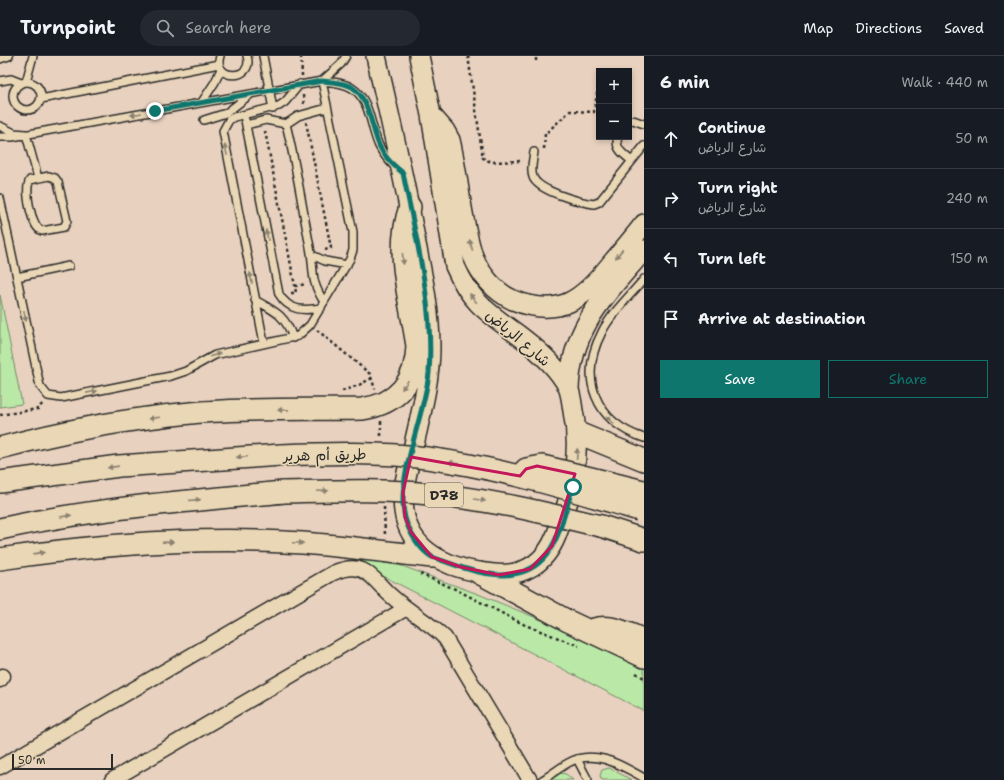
<!DOCTYPE html>
<meta charset="utf-8">
<style>
body{margin:0;font-family:"Shantell Sans","Playpen Sans Arabic",sans-serif;background:#242831;color:#f1f3f6}
.controls{position:absolute;right:12px;top:12px;display:grid;overflow:hidden;border-radius:0px;box-shadow:0 2px 6px #0003}
.controls button{width:36px;height:36px;display:grid;place-items:center;padding:0;border:0;border-bottom:1px solid #363941;background:#171b24;color:#f1f3f6;font:20px sans-serif}
.scale{position:absolute;left:12px;bottom:10px;width:101px;box-sizing:border-box;padding-left:4px;border:2px solid #2b2b2b;border-top:0;font-size:11px;line-height:14px;white-space:nowrap;color:#2b2b2b;-webkit-text-stroke:3px #ead7b5;paint-order:stroke}
.stop{position:absolute;width:12px;height:12px;margin:-9px;border:3px solid #0f766e;border-radius:50%;background:#fff}
.stop.end{background:#0f766e;border-color:#fff;box-shadow:0 1px 4px #0008}
.list{margin:0;padding:0;list-style:none}
h2{display:flex;justify-content:space-between;align-items:center;height:52px;margin:0;padding:0 16px;font-size:17px}
h2 small{font-size:13px;font-weight:400;color:#9ea1a6}
.list li{display:grid;grid-template-columns:26px 1fr auto;gap:12px;align-items:center;box-sizing:border-box;height:60px;padding:0 16px;border-top:1px solid #363941}
.list b{display:block;font-size:15px;white-space:nowrap}
.list p{margin:0;font-size:13px;white-space:nowrap;color:#9ea1a6}
.list em{font-size:13px;font-style:normal;color:#9ea1a6}
.actions{display:flex;gap:8px;padding:12px 16px}
.actions a{flex:1;padding:9px 0;border:1px solid #0f766e;border-radius:0px;text-align:center;font-size:14px;color:#0f766e}
.actions .main{background:#0f766e;color:#fff}
.icon{flex:none;width:22px;height:22px;fill:none;stroke:currentColor;stroke-width:2;stroke-linecap:round;stroke-linejoin:round}
.map{position:relative;flex:none;width:644px;height:724px;overflow:hidden}
header{display:flex;align-items:center;gap:24px;box-sizing:border-box;height:56px;padding:0 20px;background:#171b24;border-bottom:1px solid #363941}
header strong{font-size:19px}
nav{display:flex;gap:22px;margin-inline-start:auto;font-size:14px}
.search{width:280px;height:36px;background:#242831;display:flex;align-items:center;gap:10px;box-sizing:border-box;padding:0 14px;border-radius:22px;color:#9ea1a6;font-size:15px}
main{display:flex}
aside{flex:1;background:#171b24}
.map>svg:first-child{display:block}
</style>
<header>
<strong>Turnpoint</strong>
<div class="search"><svg class="icon" aria-label="search" viewBox="0 0 24 24"><circle cx="10" cy="10" r="6"/><path d="M15 15l6 6"/></svg>Search here</div>
<nav><a>Map</a><a>Directions</a><a>Saved</a></nav>
</header>
<main>
<div class="map">
<svg width="644" height="724" viewBox="0 0 644 724">
<rect width="100%" height="100%" fill="#e8d1be"/>
<filter id="ink" filterUnits="userSpaceOnUse"><feTurbulence type="fractalNoise" baseFrequency=".025" numOctaves="2"/><feDisplacementMap in="SourceGraphic" scale="8" xChannelSelector="R" yChannelSelector="G"/><feConvolveMatrix kernelMatrix="1 2 1 2 8 2 1 2 1" color-interpolation-filters="sRGB"/></filter>
<g filter="url(#ink)">
<path fill="#bae9a7" stroke="#728a69" d="M0,239l22,109 -22,3z
M363,503l39,7 76,28 83,34 83,38v45l-284,-147z
M609,712l23,12h-30l-2,-4 2,-6z
M559,717l7,1 7,6h-21l-1,-1z"/>
<g fill="none" stroke-linecap="round" stroke-linejoin="round">
<g stroke="#2b2b2b" stroke-width="10">
<path id="lane" d="M220,0c-8,25 35,25 27,0
M263,0l10,53
M0,3l9,-3
M0,25l11,-2 10,4
M322,25l19,-17 5,-8
M13 40a14 14 0 1 1 28 0a14 14 0 1 1-28 0Z
M26,26l7,-26
M41,43l178,-35
M202,46l13,-20 6,-13
M244,59l35,179c10,17 24,17 42,14
M204,64l22,-7 25,-19
M629,65l4,-1 11,4
M286,68c10,40 16,82 24,123 5,25 -1,31 14,55
M246,69l20,-5 20,4 12,-8 29,-8
M0,70l14,7 12,1 12,44
M0,81h12l310,-56c10,1 21,1 30,7 19,12 18,39 27,58 4,8 11,16 17,22
M618,81c-4,11 6,18 14,24
M534,96c-1,8 -4,18 -1,25 5,14 46,25 61,27l5,-2 45,-56
M49,120l6,2 3,4 9,39 -3,6 -22,4c-11,-4 -18,-42 -12,-51z
M0,142l40,188 8,10 13,2 110,-22 15,-5 29,-16 83,-19 12,-11 40,-66 3,-9v-18l-31,-151
M312,199l13,6 22,4
M17,221l52,-11
M644,223c-14,17 -32,33 -42,53 -24,46 -7,90 42,106
M255,244c20,11 30,15 38,38
M264,287l-41,-212 6,-11 5,-3 45,-11 6,-4 15,-18
M577,703l11,21
M542,724c9,-5 17,-12 26,-17 26,-15 53,2 76,15"/>
</g>
<g stroke="#2b2b2b" stroke-width="17">
<path id="street" d="M0,624l3,-4
M0,711l333,-194c9,-4 19,-7 29,-3 9,4 15,12 21,18 18,20 43,31 62,50l85,142
M112,724l293,-171"/>
</g>
<g stroke="#2b2b2b" stroke-width="22">
<path id="secondary" d="M376,0c14,63 29,125 40,188 7,35 14,68 14,103 0,35 -10,69 -17,102 -6,23 -13,45 -8,68 9,40 53,54 89,57 30,3 51,-11 62,-38 16,-40 26,-82 17,-125 -1,-7 -2,-17 -5,-24 -10,-20 -30,-37 -47,-50 -32,-24 -49,-32 -66,-71l-24,-151 -12,-59
M432,60l13,15 5,9c9,38 11,79 23,116 7,18 22,36 40,44 47,19 70,-1 98,-36 11,-13 22,-26 33,-40
M569,332c3,-63 37,-93 75,-138"/>
</g>
<g stroke="#2b2b2b" stroke-width="24">
<path id="primary" d="M578,377l66,27
M0,392c63,-17 126,-29 191,-35 57,-5 114,-3 171,-4 36,-5 54,-28 55,-63 -7,-48 -23,-93 -7,-139
M0,426l119,-16 162,-11
M601,470l43,14
M0,473c94,-21 189,-28 284,-37
M0,503c94,-14 189,-22 284,-17 50,2 99,10 148,15
M479,517l89,48 76,36
M594,573c17,-5 34,4 50,11"/>
</g>
<path stroke="#2b2b2b" stroke-width="2.5" stroke-dasharray="3 3" stroke-linecap="butt" d="M301,0l1,20
M468,0l15,102 8,4 32,-1
M536,5v-5
M303,39l1,11
M306,66l25,126 -6,2
M265,75l30,155
M544,93l1,-15 25,-23 24,1 4,-24
M291,237h5l-1,-7 11,-2
M317,274l53,44 5,15
M342,335l17,-6 13,-7
M0,359l38,-6 5,-6
M381,365v17
M384,451l1,29
M420,518l35,15 70,36 54,21
M636,617l8,5"/>
<use href="#lane" stroke="#ead7b5" stroke-width="7"/>
<use href="#street" stroke="#ead7b5" stroke-width="14"/>
<use href="#secondary" stroke="#ead7b5" stroke-width="19"/>
<use href="#primary" stroke="#ead7b5" stroke-width="21"/>
<g stroke="#2b2b2b" stroke-width="24" stroke-linecap="butt">
<path id="primary-bridge" d="M281,399c49,-2 98,-3 146,3 73,10 142,31 212,52
M520,420l6,-7 16,-3 101,25
M284,436c49,-1 97,-3 146,2 58,5 114,19 171,32"/>
</g>
<use href="#primary-bridge" stroke="#ead7b5" stroke-width="21"/>
</g>
<defs><path id="oneway-solid" d="M-6-.8H1V-3.2L6.5 0L1 3.2V.8H-6Z"/></defs>
<g fill="#8a8170">
<use href="#oneway-solid" transform="translate(136 58) rotate(170)"/>
<use href="#oneway-solid" transform="translate(226 94) rotate(-101)"/>
<use href="#oneway-solid" transform="translate(267 179) rotate(-101)"/>
<use href="#oneway-solid" transform="translate(471 189) rotate(-105)"/>
<use href="#oneway-solid" transform="translate(619 198) rotate(129)"/>
<use href="#oneway-solid" transform="translate(403 203) rotate(84)"/>
<use href="#oneway-solid" transform="translate(251 222) rotate(-101)"/>
<use href="#oneway-solid" transform="translate(473 242) rotate(-128)"/>
<use href="#oneway-solid" transform="translate(25 260) rotate(78)"/>
<use href="#oneway-solid" transform="translate(215 299) rotate(-17)"/>
<use href="#oneway-solid" transform="translate(405 329) rotate(126)"/>
<use href="#oneway-solid" transform="translate(92 336) rotate(-11)"/>
<use href="#oneway-solid" transform="translate(283 354) rotate(179)"/>
<use href="#oneway-solid" transform="translate(154 362) rotate(173)"/>
<use href="#oneway-solid" transform="translate(610 364) rotate(-136)"/>
<use href="#oneway-solid" transform="translate(577 398) rotate(-86)"/>
<use href="#oneway-solid" transform="translate(242 401) rotate(177)"/>
<use href="#oneway-solid" transform="translate(454 407) rotate(-170)"/>
<use href="#oneway-solid" transform="translate(113 411) rotate(172)"/>
<use href="#oneway-solid" transform="translate(323 435) rotate(-2)"/>
<use href="#oneway-solid" transform="translate(195 444) rotate(-5)"/>
<use href="#oneway-solid" transform="translate(480 444) rotate(10)"/>
<use href="#oneway-solid" transform="translate(66 460) rotate(-9)"/>
<use href="#oneway-solid" transform="translate(168 486) rotate(-2)"/>
<use href="#oneway-solid" transform="translate(298 487) rotate(3)"/>
<use href="#oneway-solid" transform="translate(39 497) rotate(-8)"/>
</g>
</g>
<g fill="none" stroke-linecap="round" stroke-linejoin="round" filter="url(#ink)">
<path stroke="#0f766e" stroke-width="5" d="M155,55l167,-30c10,1 21,1 30,6 18,12 19,40 27,58 5,12 14,20 24,28 13,65 31,133 26,200 -4,41 -34,107 -24,145 4,14 14,31 27,39 5,2 12,4 17,6 29,11 69,22 94,-4 17,-18 22,-49 30,-72"/>
</g>
<path fill="none" stroke="#c2185b" stroke-width="3" stroke-linejoin="round" d="M411,401l109,19 6,-7 11,-3 38,8 -23,72 -22,23 -31,6 -38,-8 -29,-10 -21,-25 -6,-15 -2,-25z"/>
<g text-anchor="middle" dominant-baseline="central" stroke-width="3" stroke-linejoin="round" paint-order="stroke">
<rect fill="#ead7b5" stroke="#645f54" stroke-width="1" x="425" y="427" width="38" height="24" rx="3"/>
<g font-size="14" font-weight="bold" fill="#2b2b2b">
<text x="444" y="439">D78</text>
</g>
<g font-size="15" fill="#2b2b2b" stroke="#ead7b5">
<text transform="translate(518 282) rotate(40)">شارع الرياض</text>
<text transform="translate(325 399) rotate(-1)">طريق أم هرير</text>
</g>
</g>
</svg>
<div class="controls">
<button>+</button>
<button>−</button>
</div>
<div class="scale">50 m</div>
<div class="stop" style="left:573px;top:431px"></div>
<div class="stop end" style="left:155px;top:55px"></div>
</div>
<aside>
<h2>6 min<small>Walk · 440 m</small></h2>
<ul class="list">
<li><svg class="icon" aria-label="ahead" viewBox="0 0 24 24"><path d="M12 20V5M6 11l6-6 6 6"/></svg><div><b>Continue</b><p>شارع الرياض</p></div><em>50 m</em></li>
<li><svg class="icon" aria-label="right" viewBox="0 0 24 24"><path d="M7 20v-9h11M14 6l5 5-5 5"/></svg><div><b>Turn right</b><p>شارع الرياض</p></div><em>240 m</em></li>
<li><svg class="icon" aria-label="left" viewBox="0 0 24 24"><path d="M17 20v-9H6M10 6l-5 5 5 5"/></svg><div><b>Turn left</b></div><em>150 m</em></li>
<li><svg class="icon" aria-label="arrive" viewBox="0 0 24 24"><path d="M6 21V4h12l-3 4 3 4H6"/></svg><div><b>Arrive at destination</b></div></li>
</ul>
<div class="actions"><a class="main">Save</a><a>Share</a></div>
</aside>
</main>
